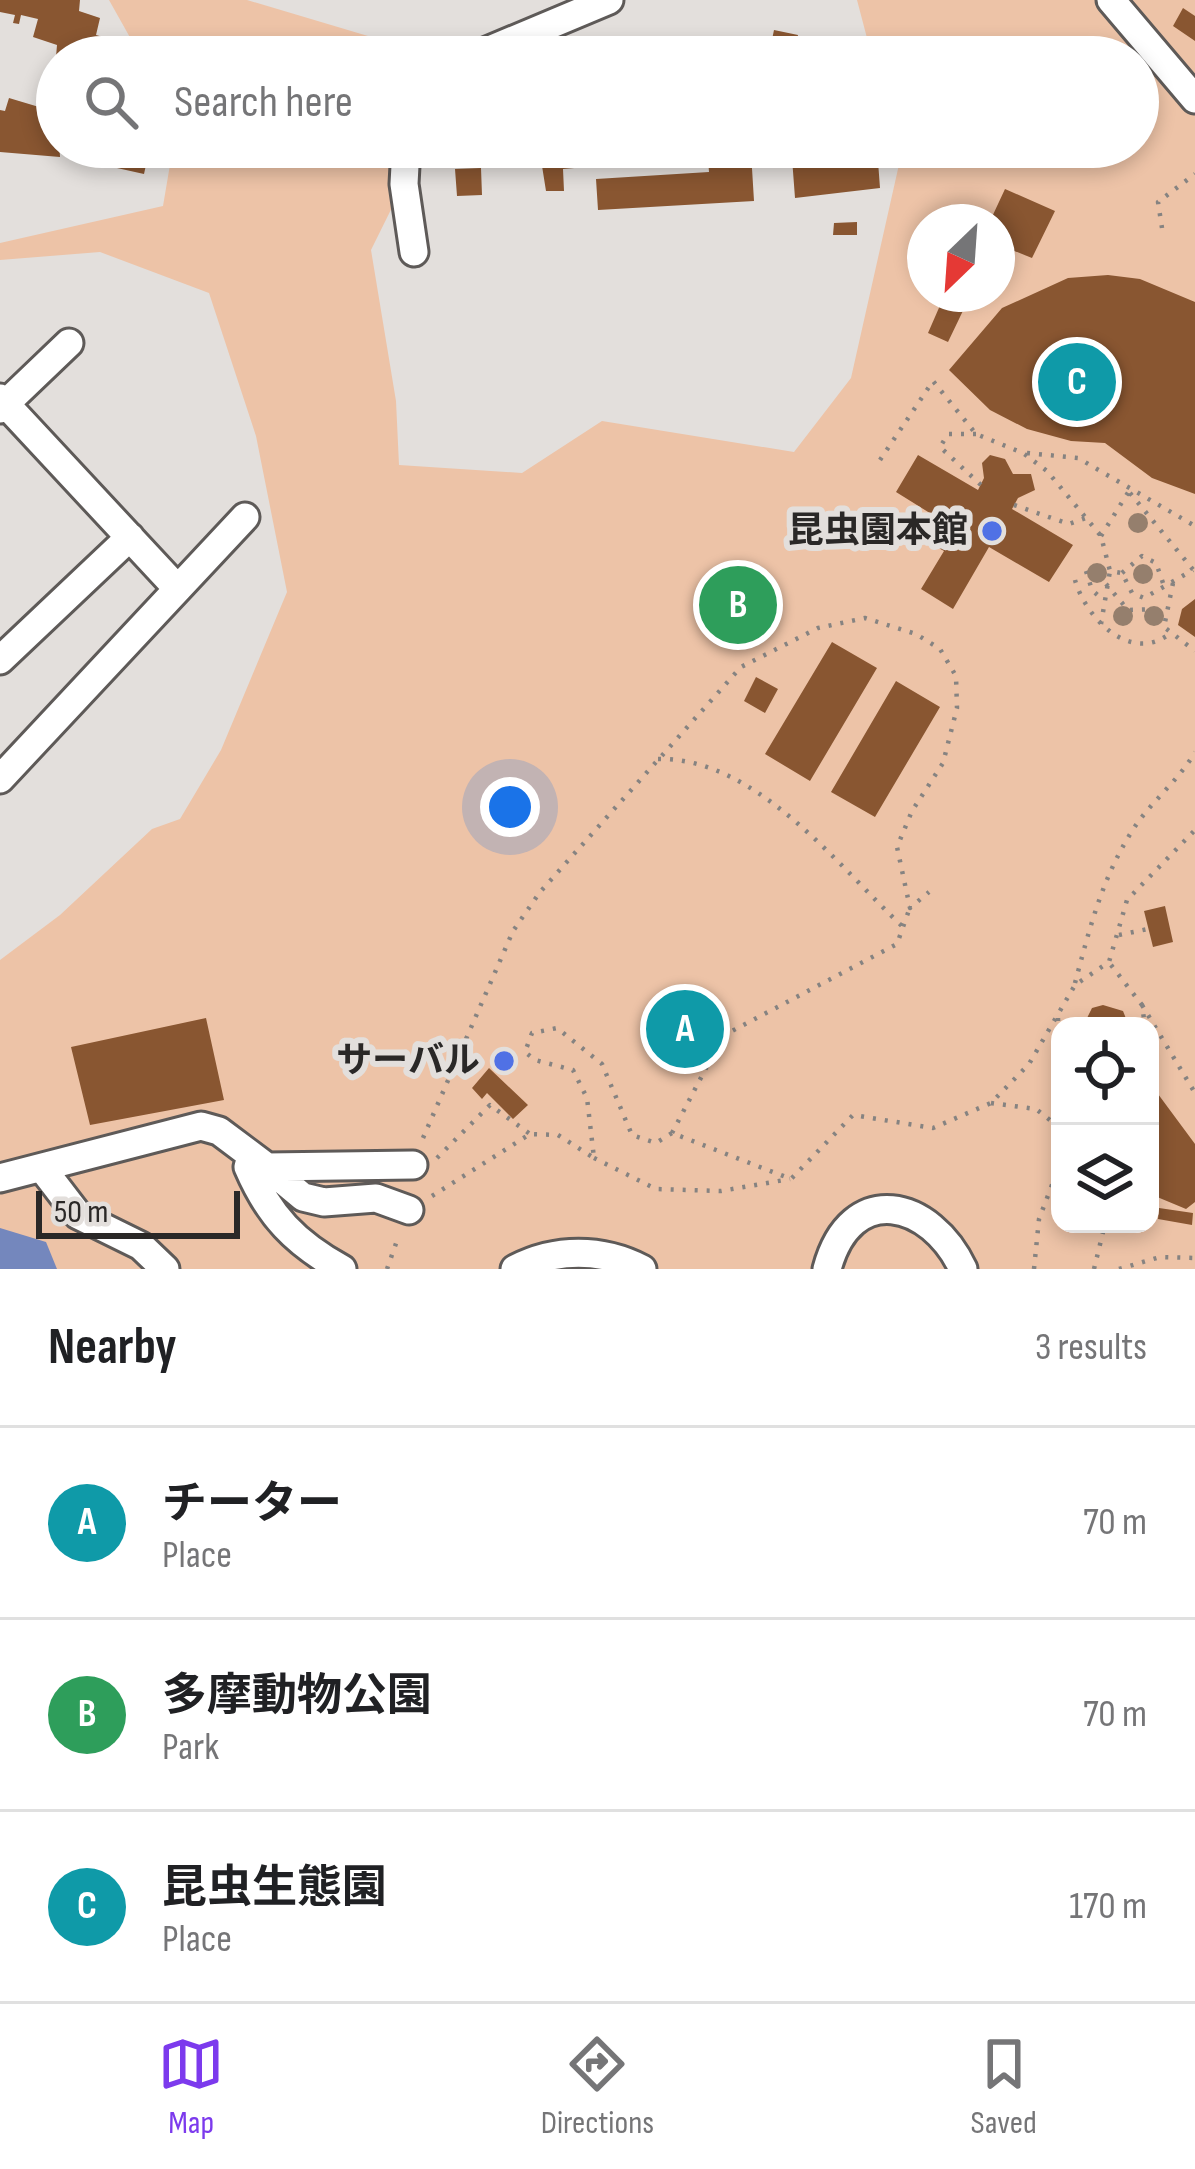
<!DOCTYPE html>
<meta charset="utf-8">
<style>
body{margin:0;font-family:"Sofia Sans Condensed","Noto Sans JP",sans-serif;background:#f6f6f6;color:#202124}
.controls{position:absolute;right:36px;bottom:36px;display:grid;overflow:hidden;border-radius:24px;box-shadow:0 6px 18px #0003}
.controls button{width:108px;height:108px;display:grid;place-items:center;padding:0;border:0;border-bottom:3px solid #e0e0e0;background:#fff;color:#202124;font:60px sans-serif}
.compass{position:absolute;left:907px;top:204px;width:108px;height:108px;border-radius:50%;background:#fff;box-shadow:0 6px 18px #0003;rotate:205deg}
.scale{position:absolute;left:36px;bottom:30px;width:204px;box-sizing:border-box;padding-left:12px;border:6px solid #2a2827;border-top:0;font-size:33px;line-height:42px;white-space:nowrap;color:#2a2827;-webkit-text-stroke:9px #e3dfdc;paint-order:stroke}
.you{position:absolute;left:510px;top:807px;width:42px;height:42px;margin:-30px;border:9px solid #fff;border-radius:50%;background:#1a73e8;box-shadow:0 0 0 18px #1a73e833}
.badge{display:grid;place-items:center;width:78px;height:78px;border-radius:50%;background:#7c3aed;color:#fff;font-size:39px;font-weight:700}
.pin{position:absolute;translate:-50% -50%;border:6px solid #fff;box-shadow:0 3px 12px #0006}
.list{margin:0;padding:0;list-style:none}
h2{display:flex;justify-content:space-between;align-items:center;height:156px;margin:0;padding:0 48px;font-size:51px}
h2 small{font-size:39px;font-weight:400;color:#757577}
.list li{display:grid;grid-template-columns:78px 1fr auto;gap:36px;align-items:center;box-sizing:border-box;height:192px;padding:0 48px;border-top:3px solid #e0e0e0}
.list b{display:block;font-size:45px;white-space:nowrap}
.list p{margin:0;font-size:39px;white-space:nowrap;color:#757577}
.list em{font-size:39px;font-style:normal;color:#757577}
.icon{flex:none;width:66px;height:66px;fill:none;stroke:currentColor;stroke-width:2;stroke-linecap:round;stroke-linejoin:round}
.map{position:relative;flex:none;width:1195px;height:1269px;overflow:hidden}
.search{position:absolute;background:#fff;box-shadow:0 6px 18px #0003;left:36px;right:36px;top:36px;height:132px;display:flex;align-items:center;gap:30px;box-sizing:border-box;padding:0 42px;border-radius:66px;color:#757577;font-size:45px}
.sheet{height:732px;background:#fff}
nav{display:flex;justify-content:space-around;align-items:center;box-sizing:border-box;height:168px;border-top:3px solid #e0e0e0;background:#fff;font-size:33px;color:#757577}
nav a{display:grid;justify-items:center;gap:6px}
nav .on{color:#7c3aed}
.map>svg:first-child{display:block}
</style>
<div class="map">
<svg width="1195" height="1269" viewBox="0 0 1195 1269">
<rect width="100%" height="100%" fill="#e3dfdc"/>
<path fill="#edc3a7" fill-rule="evenodd" d="M109,0h138l131,39 7,18h-244z
M857,0h338v1269h-1195v-309l60,-45 92,-86 28,-10 41,-69 66,-158 -31,-156 -47,-143 -109,-41 -100,8v-17l163,-37 10,-59h249l-51,103 25,151 3,64 123,8 80,-52 192,31 57,-74 49,-218 -3,-13h241v-90h-266zM925,222h72v72h-72zM1060,1026h90v198h-90z"/>
<path fill="#7487bd" d="M0,1228l46,14 11,27h-57z"/>
<path fill="#895631" d="M0,0h80l-1,11 21,7 -4,17 28,8 -4,14h-64l1,-12 -24,-8 5,-18 -17,-4 -2,9 -6,-1 2,-8 -15,-3z
M1183,8l12,8v25l-22,-15z
M774,30l24,5 -4,22 -25,-3z
M9,98l30,9 2,-9 16,3 3,56 -60,-5v-42l5,1z
M99,147h51l-6,27 -36,-8 3,-8 -13,-4z
M459,147h20v12l-20,1z
M490,147h24v17l-24,-1z
M539,147h231v4l-19,1 3,49 -156,9 -2,-31 113,-7 -1,-13 -92,6 -1,-13 -19,1 1,13 -34,3 1,22h-18z
M817,147l60,1 3,40 -85,10 -3,-40 26,-1z
M481,168l1,27 -25,1 -2,-27z
M1005,189l50,22 -23,47 -35,-14v-22l-6,-3z
M857,222v13h-24l1,-12z
M1108,275l32,4 55,23v192l-43,-16 -47,-35 -34,-2 -44,-12 -37,-19 -41,-40 53,-62 66,-30z
M945,294h26l-23,48 -20,-9z
M918,455l60,35 6,-12 -2,-15 8,-8 15,4 8,15h18l4,16 -17,8 -6,11 61,36 -24,37 -60,-35 -36,62 -32,-20 23,-38 -16,-9 13,-22 -45,-28z
M1195,599v38l-17,-12 4,-16z
M832,642l45,26 -67,113 -45,-27z
M756,677l22,12 -13,24 -21,-12z
M896,681l44,26 -65,110 -44,-25z
M1165,906l8,36 -20,5 -9,-36z
M1103,1005l20,6 6,15h-46l9,-18z
M206,1018l18,82 -134,25 -19,-78z
M489,1068l39,37 -15,14 -26,-26 -5,6 -10,-11z
M1158,1094l37,50v58l-9,7 -36,-15v-81z
M1159,1208l34,5 -1,12 -34,-6z"/>
<g fill="none" stroke-linecap="round" stroke-linejoin="round">
<g stroke="#5e5a58" stroke-width="33">
<path id="minor" d="M1111,0l84,99
M473,57l136,-57
M406,147l-2,37 10,68
M0,398l175,188
M0,409l69,-66
M0,660l130,-123
M0,779l245,-262
M251,1156l-3,11c21,49 47,76 94,102
M267,1167l36,30 21,5 52,-4 33,12
M42,1168l36,47 63,31 24,23
M0,1178l201,-52 18,5 48,36 146,-2
M515,1269c40,-21 87,-21 127,0
M827,1269c24,-89 104,-69 136,0"/>
</g>
<path stroke="#868381" stroke-width="4.5" stroke-dasharray="3 9" stroke-linecap="butt" d="M1162,228l-4,-26 37,-28
M976,434h-28l-8,13 41,38
M1027,453l51,5 117,68
M880,460l53,-79 43,53 47,19 24,18 54,65 9,35 12,2 10,20 12,5 49,-28
M1130,493l65,79
M1014,505l55,19 17,-6
M1101,536l28,-45
M1086,571l6,19 10,9
M1122,573l20,-17 14,7 7,20
M1075,580c10,36 53,83 93,55
M1173,583l-9,44 31,24
M1106,584l22,26 36,-1
M1101,624l9,-53
M658,759c98,-2 180,107 245,168
M1119,935l29,-6
M1111,965l31,40 3,21
M1075,983c15,-56 28,-109 61,-158 18,-26 43,-45 59,-73
M1142,1005l53,88
M1058,1018l2,55
M991,1103l45,6 24,19
M672,1133l45,-86 15,-16 165,-87 12,-34
M423,1138l90,-207 27,-39 201,-225 77,-39 47,-10 51,16 24,15 16,27 1,32 -14,55 -31,48 -15,36 13,61 19,-16
M437,1158l53,-53 40,29
M594,1158l62,31 65,2 69,-12
M432,1196l98,-62 28,1 36,23 -7,-60 -14,-28 -38,-10 -10,-8 7,-19 25,-5 45,36 30,71 24,8 16,-10 119,46 62,-64 80,13 58,-25 38,-39 46,-79 34,-23 18,-62 68,-70
M387,1269l12,-34
M1034,1269l5,-50 21,-55
M1094,1269l11,-45
M1119,1269l41,-12 35,1"/>
<use href="#minor" stroke="#fff" stroke-width="27"/>
</g>
<g fill="#957f6d">
<circle cx="1138" cy="523" r="10"/>
<circle cx="1097" cy="573" r="10"/>
<circle cx="1143" cy="574" r="10"/>
<circle cx="1123" cy="616" r="10"/>
<circle cx="1154" cy="616" r="10"/>
</g>
<g fill="#5071e5" stroke="#e3dfdc" stroke-width="4.5">
<circle cx="992" cy="531" r="12"/>
<circle cx="504" cy="1061" r="12"/>
</g>
<g text-anchor="middle" dominant-baseline="central" stroke-width="12" stroke-linejoin="round" paint-order="stroke">
<g font-size="36" font-weight="bold" fill="#2a2827" stroke="#e3dfdc" text-anchor="end">
<text x="968" y="531">昆虫園本館</text>
<text x="480" y="1061">サーバル</text>
</g>
</g>
</svg>
<div class="controls">
<button><svg class="icon" aria-label="locate" viewBox="0 0 24 24"><circle cx="12" cy="12" r="6"/><path d="M12 2v4M12 18v4M2 12h4M18 12h4"/></svg></button>
<button><svg class="icon" aria-label="layers" viewBox="0 0 24 24"><path d="M12 4l9 5-9 5-9-5zM3 14l9 5 9-5"/></svg></button>
</div>
<svg class="compass" viewBox="-18 -18 36 36"><path d="M0-13l5 13h-10z" fill="#e53935"/><path d="M0 13l5-13h-10z" fill="#757577"/></svg>
<div class="scale">50 m</div>
<div class="you"></div>
<div class="pin badge" style="left:685px;top:1029px;background:#0f9aa8">A</div>
<div class="pin badge" style="left:738px;top:605px;background:#2e9e5b">B</div>
<div class="pin badge" style="left:1077px;top:382px;background:#0f9aa8">C</div>
<div class="search"><svg class="icon" aria-label="search" viewBox="0 0 24 24"><circle cx="10" cy="10" r="6"/><path d="M15 15l6 6"/></svg>Search here</div>
</div>
<section class="sheet">
<h2>Nearby<small>3 results</small></h2>
<ul class="list">
<li><span class="badge" style="background:#0f9aa8">A</span><div><b>チーター</b><p>Place</p></div><em>70 m</em></li>
<li><span class="badge" style="background:#2e9e5b">B</span><div><b>多摩動物公園</b><p>Park</p></div><em>70 m</em></li>
<li><span class="badge" style="background:#0f9aa8">C</span><div><b>昆虫生態園</b><p>Place</p></div><em>170 m</em></li>
</ul>
</section>
<nav>
<a class="on"><svg class="icon" aria-label="map" viewBox="0 0 24 24"><path d="M3 6l6-2 6 2 6-2v14l-6 2-6-2-6 2zM9 4v14M15 6v14"/></svg>Map</a>
<a><svg class="icon" aria-label="directions" viewBox="0 0 24 24"><path d="M12 3l9 9-9 9-9-9zM9 14v-3h6M13 9l2 2-2 2"/></svg>Directions</a>
<a><svg class="icon" aria-label="saved" viewBox="0 0 24 24"><path d="M7 4h10v16l-5-4-5 4z"/></svg>Saved</a>
</nav>
